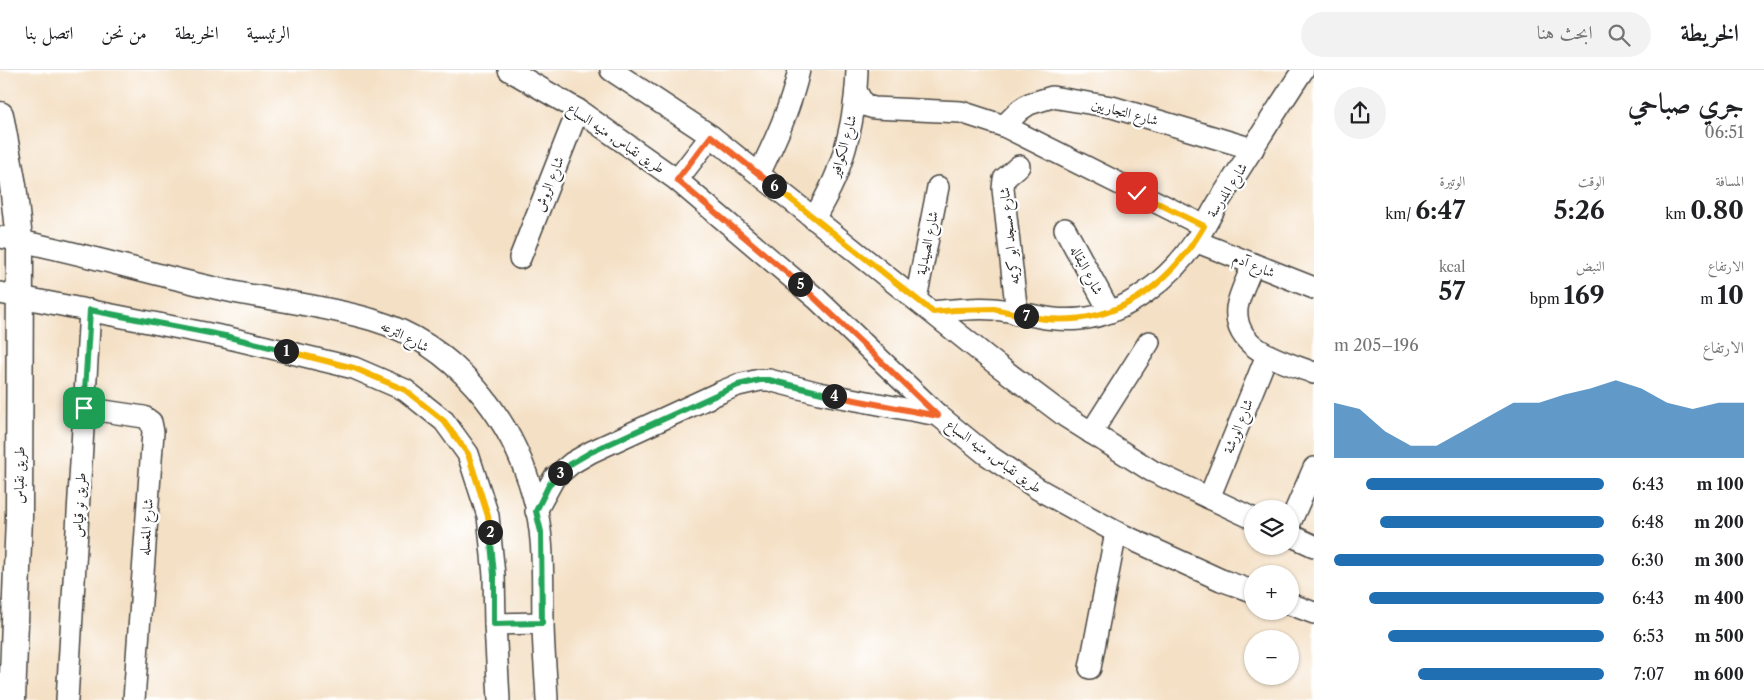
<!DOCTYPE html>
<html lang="ar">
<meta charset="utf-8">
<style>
:root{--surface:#fff;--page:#f2f2f2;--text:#202124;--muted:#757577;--line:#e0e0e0;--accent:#1f6fb2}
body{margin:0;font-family:"Libre Caslon Text",Amiri,serif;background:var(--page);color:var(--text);direction:rtl;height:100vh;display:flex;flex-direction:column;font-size:19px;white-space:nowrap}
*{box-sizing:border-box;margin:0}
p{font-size:16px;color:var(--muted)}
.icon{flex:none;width:28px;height:28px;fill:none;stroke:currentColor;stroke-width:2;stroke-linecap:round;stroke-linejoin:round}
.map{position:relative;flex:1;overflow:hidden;direction:ltr}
.details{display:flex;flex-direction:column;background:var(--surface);width:450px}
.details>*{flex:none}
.tools{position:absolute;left:1244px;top:430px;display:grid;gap:10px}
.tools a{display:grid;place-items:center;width:55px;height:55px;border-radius:50%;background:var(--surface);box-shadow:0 1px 4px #0004;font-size:25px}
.pin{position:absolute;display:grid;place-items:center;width:42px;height:42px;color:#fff;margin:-21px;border-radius:10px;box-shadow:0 2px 8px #0006}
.km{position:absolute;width:25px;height:25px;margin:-12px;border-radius:50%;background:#222;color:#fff;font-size:14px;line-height:25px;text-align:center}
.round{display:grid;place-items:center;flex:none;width:52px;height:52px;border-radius:26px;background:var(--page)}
.head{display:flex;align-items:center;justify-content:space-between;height:85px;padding:0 20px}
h1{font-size:28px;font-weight:700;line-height:38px}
.metrics{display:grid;grid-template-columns:repeat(3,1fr);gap:8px;height:85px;padding:5px 20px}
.metrics div{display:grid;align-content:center}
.metrics b{font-size:25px;font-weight:700}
.metrics small{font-size:14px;font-weight:400}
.metrics p{font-size:14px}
.chart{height:140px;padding:10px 20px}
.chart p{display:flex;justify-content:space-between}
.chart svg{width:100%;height:90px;margin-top:5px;fill:var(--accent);opacity:.7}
ul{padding:0 20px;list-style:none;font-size:16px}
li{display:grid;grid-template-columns:80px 60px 1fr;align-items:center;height:38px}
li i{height:12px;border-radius:6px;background:var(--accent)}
header{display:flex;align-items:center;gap:30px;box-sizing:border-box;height:70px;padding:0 25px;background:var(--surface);border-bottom:1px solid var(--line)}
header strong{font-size:24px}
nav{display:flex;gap:28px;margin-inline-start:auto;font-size:18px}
.search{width:350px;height:45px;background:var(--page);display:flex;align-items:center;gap:12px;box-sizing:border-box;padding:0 18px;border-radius:28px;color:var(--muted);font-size:19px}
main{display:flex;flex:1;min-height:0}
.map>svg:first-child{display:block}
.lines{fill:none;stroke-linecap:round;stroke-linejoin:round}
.minor-casing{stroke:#494642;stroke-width:24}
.tertiary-casing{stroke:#494642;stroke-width:29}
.minor{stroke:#fff;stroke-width:21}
.tertiary{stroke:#fff;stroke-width:26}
.split-1-casing{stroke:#fff;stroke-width:10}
.split-2-casing{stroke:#fff;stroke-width:10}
.split-3-casing{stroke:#fff;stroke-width:10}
.split-4-casing{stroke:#fff;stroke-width:10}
.split-5-casing{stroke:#fff;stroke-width:10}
.split-6-casing{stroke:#fff;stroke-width:10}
.split-7-casing{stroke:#fff;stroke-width:10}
.split-8-casing{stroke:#fff;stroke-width:10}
.split-1{stroke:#22a559;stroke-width:6}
.split-2{stroke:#f5b400;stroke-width:6}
.split-3{stroke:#22a559;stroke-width:6}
.split-4{stroke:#22a559;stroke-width:6}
.split-5{stroke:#f0652b;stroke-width:6}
.split-6{stroke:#f0652b;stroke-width:6}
.split-7{stroke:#f5b400;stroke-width:6}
.split-8{stroke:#f5b400;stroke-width:6}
.labels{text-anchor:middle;stroke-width:4.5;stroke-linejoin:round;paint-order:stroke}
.street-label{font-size:14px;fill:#2b2b2b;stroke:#fff}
</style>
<header>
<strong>الخريطة</strong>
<div class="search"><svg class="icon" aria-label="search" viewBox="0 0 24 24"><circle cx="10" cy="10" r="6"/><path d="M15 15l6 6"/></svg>ابحث هنا</div>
<nav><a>الرئيسية</a><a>الخريطة</a><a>من نحن</a><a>اتصل بنا</a></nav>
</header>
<main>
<section class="details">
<div class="head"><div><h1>جري صباحي</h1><p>06:51</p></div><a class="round"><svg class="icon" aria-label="share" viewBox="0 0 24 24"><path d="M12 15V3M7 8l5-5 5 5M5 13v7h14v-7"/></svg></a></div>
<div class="metrics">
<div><p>المسافة</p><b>0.80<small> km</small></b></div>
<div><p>الوقت</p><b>5:26</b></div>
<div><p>الوتيرة</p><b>6:47<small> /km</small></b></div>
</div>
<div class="metrics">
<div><p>الارتفاع</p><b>10<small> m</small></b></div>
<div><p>النبض</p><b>169<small> bpm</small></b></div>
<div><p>kcal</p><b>57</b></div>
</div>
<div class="chart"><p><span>الارتفاع</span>196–205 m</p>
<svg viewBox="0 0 160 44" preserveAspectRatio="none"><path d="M0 44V17L10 20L20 31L30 38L40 38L50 31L60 24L70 17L80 17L90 13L100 10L110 6L120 10L130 17L140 20L150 17L160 17V44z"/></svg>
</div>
<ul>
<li><b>100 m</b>6:43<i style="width:88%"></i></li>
<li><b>200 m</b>6:48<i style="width:83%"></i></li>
<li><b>300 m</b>6:30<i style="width:100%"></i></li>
<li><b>400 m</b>6:43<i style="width:87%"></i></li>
<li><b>500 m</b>6:53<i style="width:80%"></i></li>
<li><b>600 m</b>7:07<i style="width:69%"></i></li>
</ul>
</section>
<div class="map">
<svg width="1314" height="630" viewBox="0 0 1314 630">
<rect width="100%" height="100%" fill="#fff"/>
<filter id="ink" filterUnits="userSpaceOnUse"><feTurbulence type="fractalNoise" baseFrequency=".02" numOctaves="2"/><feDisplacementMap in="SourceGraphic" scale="10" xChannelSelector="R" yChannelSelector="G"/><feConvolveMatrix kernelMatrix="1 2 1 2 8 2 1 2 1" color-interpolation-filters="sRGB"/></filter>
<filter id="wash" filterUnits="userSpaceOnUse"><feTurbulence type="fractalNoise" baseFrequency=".0096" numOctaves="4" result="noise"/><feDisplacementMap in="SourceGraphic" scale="20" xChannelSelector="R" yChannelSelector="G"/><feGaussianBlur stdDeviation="1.12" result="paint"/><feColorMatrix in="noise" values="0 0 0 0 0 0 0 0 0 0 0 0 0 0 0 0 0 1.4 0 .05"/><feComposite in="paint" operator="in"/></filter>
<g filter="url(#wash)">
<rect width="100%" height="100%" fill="#f4e0c5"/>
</g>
<g filter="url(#ink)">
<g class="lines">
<defs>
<g id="minor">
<polyline points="509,0 578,40 677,110 817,229 938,345 986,384 1038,419 1116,462 1221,510 1252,521"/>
<polyline points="611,0 711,66 996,294 1065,346 1152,401 1252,448"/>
<polyline points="856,21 864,35 874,38 961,42 1004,56 1204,156"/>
<polyline points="1004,56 1020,40 1029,34 1052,27 1112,37 1253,79"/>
<path d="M759 104C775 71 791 37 799 0"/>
<polyline points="677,110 711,66"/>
<path d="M814 149C822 134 831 119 837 103 849 71 856 35 857 0"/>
<polyline points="1065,159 1110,242"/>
<path d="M0 167C77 181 152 205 229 221 277 231 326 236 373 250 454 274 511 346 533 425 545 466 542 508 543 550 543 577 546 604 547 630"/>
<polyline points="1195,171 1314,218"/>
<polyline points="520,188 578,40"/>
<path d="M1253 194C1248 208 1239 224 1237 238 1233 281 1284 291 1314 303"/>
<polyline points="0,223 225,267 354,298 405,320 444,351 468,384 488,446 494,505 495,554 499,630"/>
<polyline points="916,229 938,117"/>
<path d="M933 242C953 240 974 237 994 239 1025 242 1047 252 1080 249 1126 245 1171 208 1196 170 1205 157 1212 142 1221 128 1249 85 1275 42 1303 0"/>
<polyline points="1017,244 1003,119 1004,109 1019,96"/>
<polyline points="84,338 144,347 151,352 153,362 134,630"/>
<polyline points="1091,363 1149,272"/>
<polyline points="1209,428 1267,285"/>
<polyline points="536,441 554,408 572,393 591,382 721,322 738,315 760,310 769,310 819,323 938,345"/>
<polyline points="1290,453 1314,398"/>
<polyline points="1290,465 1314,476"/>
<polyline points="1290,534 1314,543"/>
<polyline points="495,554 543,553"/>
<polyline points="1090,598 1116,462"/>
<polyline points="67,630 90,240"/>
</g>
<polyline id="tertiary" points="0,45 13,115 20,178 19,447 12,630"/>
</defs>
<use href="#minor" class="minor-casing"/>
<use href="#tertiary" class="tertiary-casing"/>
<use href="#minor" class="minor"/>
<use href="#tertiary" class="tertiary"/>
</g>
</g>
<g class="lines" filter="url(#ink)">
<defs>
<polyline id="split-1" points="84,338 90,240 225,266 286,281"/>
<polyline id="split-2" points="286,281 354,298 405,320 444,351 468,384 488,446 490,462"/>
<polyline id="split-3" points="490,462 494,505 494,554 542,553 541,462 536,441 548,417 554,408 560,403"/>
<polyline id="split-4" points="560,403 572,393 591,382 738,315 760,310 769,310 834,326"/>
<polyline id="split-5" points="800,214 938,346 834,326"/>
<polyline id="split-6" points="774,116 711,66 677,110 800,214"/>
<polyline id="split-7" points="774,116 933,242 955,240 994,239 1026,246"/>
<path id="split-8" d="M1026 246C1105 262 1165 223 1204 156L1137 123"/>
</defs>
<use href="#split-1" class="split-1-casing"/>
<use href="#split-2" class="split-2-casing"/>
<use href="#split-3" class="split-3-casing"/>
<use href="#split-4" class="split-4-casing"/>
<use href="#split-5" class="split-5-casing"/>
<use href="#split-6" class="split-6-casing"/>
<use href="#split-7" class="split-7-casing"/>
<use href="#split-8" class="split-8-casing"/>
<use href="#split-1" class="split-1"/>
<use href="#split-2" class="split-2"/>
<use href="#split-3" class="split-3"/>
<use href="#split-4" class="split-4"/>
<use href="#split-5" class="split-5"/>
<use href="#split-6" class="split-6"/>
<use href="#split-7" class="split-7"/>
<use href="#split-8" class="split-8"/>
</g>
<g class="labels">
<g class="street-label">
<text transform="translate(1125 42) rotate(15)" y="5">شارع التجاريين</text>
<text transform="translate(616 68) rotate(34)" y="5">طريق نقباس, منيه السباع</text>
<text transform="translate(843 76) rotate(-74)" y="5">شارع الكوافير</text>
<text transform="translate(549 114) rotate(-69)" y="5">شارع الروش</text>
<text transform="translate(1227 120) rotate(-57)" y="5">شارع المدرسة</text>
<text transform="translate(1009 166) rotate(-96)" y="5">شارع مسجد ابو كريمه</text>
<text transform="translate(927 173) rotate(-79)" y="5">شارع الصيدلية</text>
<text transform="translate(1254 195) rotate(22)" y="5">شارع آدم</text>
<text transform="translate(1087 200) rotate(62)" y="5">شارع البقاله</text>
<text transform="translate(405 266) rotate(27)" y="5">شارع الترعه</text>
<text transform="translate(1238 356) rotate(-68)" y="5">شارع الورشة</text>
<text transform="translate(994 386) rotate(36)" y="5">طريق نقباس, منيه السباع</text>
<text transform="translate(19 405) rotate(-89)" y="5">طريق نقباس</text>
<text transform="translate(79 435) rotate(-87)" y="5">طريق نو قياس</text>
<text transform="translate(146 457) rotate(-86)" y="5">شارع المغسله</text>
</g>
</g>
</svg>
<div class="tools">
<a><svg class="icon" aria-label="layers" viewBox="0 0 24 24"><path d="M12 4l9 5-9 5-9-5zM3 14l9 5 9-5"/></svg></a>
<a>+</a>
<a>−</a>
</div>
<div class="pin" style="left:84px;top:338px;background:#1e9e55"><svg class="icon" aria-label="arrive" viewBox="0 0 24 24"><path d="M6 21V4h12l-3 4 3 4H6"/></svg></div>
<div class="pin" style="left:1137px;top:123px;background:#d93025"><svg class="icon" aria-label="check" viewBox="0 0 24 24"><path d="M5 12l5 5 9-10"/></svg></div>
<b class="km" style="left:286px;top:281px">1</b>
<b class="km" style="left:490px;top:462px">2</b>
<b class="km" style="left:560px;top:403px">3</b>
<b class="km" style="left:834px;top:326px">4</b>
<b class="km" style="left:800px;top:214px">5</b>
<b class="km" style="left:774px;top:116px">6</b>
<b class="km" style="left:1026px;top:246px">7</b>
</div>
</main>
